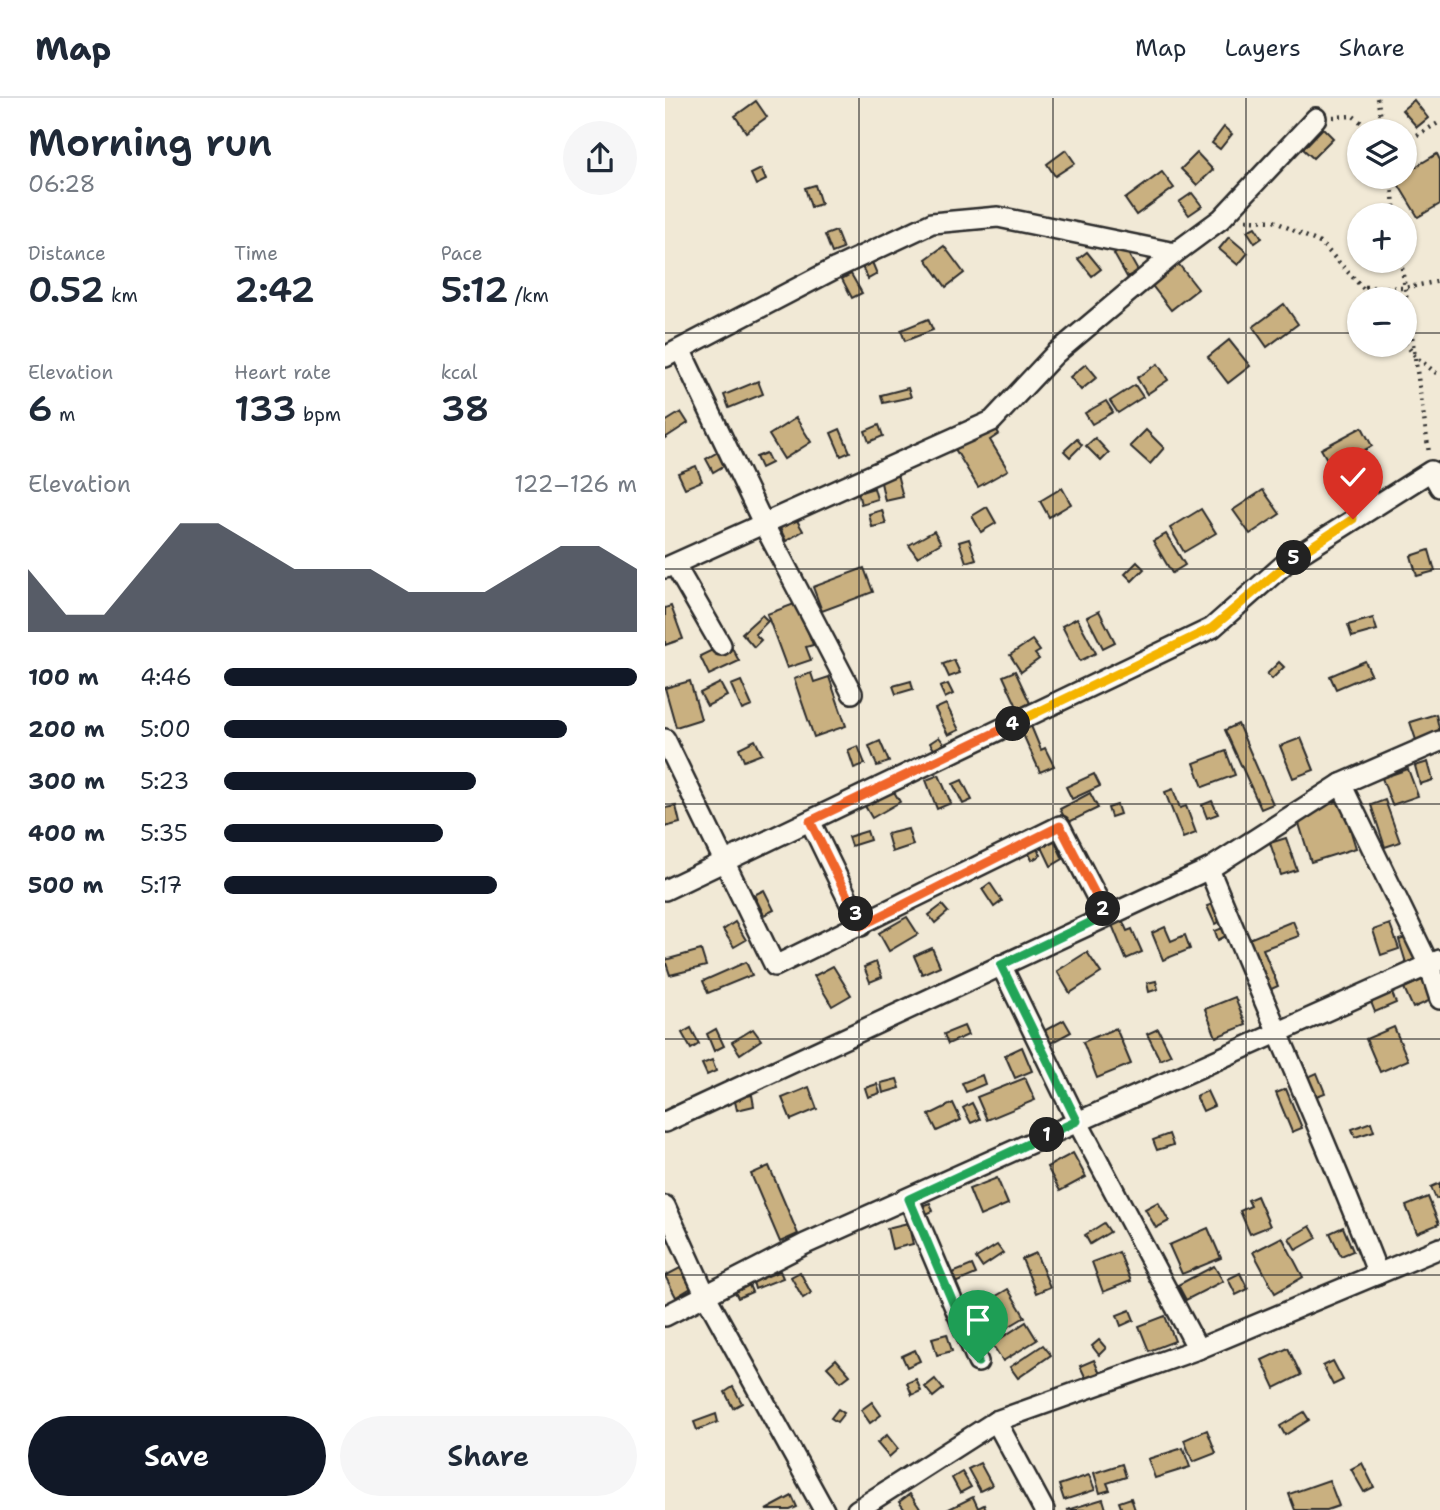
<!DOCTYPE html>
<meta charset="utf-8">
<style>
:root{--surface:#fff;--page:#f6f6f7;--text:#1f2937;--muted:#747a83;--line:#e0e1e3;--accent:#111827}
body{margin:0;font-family:"Shantell Sans",sans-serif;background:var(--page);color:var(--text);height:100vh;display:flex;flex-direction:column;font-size:26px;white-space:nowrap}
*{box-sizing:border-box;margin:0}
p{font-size:23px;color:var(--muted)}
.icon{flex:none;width:38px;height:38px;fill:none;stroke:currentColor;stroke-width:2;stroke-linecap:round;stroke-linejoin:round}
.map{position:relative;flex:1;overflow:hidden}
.details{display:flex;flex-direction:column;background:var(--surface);width:665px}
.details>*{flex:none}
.tools{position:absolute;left:682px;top:21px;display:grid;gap:14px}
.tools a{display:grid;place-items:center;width:70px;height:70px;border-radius:50%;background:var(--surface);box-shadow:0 2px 5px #0004;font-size:35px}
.pin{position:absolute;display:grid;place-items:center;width:60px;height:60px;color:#fff;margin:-72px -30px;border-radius:50% 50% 50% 0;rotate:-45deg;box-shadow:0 0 7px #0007}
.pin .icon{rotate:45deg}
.km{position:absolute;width:35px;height:35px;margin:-18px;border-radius:50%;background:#222;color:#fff;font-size:19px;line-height:35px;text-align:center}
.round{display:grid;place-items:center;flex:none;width:74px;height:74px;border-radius:37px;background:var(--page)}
.headline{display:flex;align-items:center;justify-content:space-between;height:119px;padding:0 28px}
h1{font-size:38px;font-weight:600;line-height:52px}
.metrics{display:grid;grid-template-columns:repeat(3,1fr);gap:10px;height:119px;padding:7px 28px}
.metrics div{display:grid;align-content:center}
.metrics b{font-size:35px;font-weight:600}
.metrics small{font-size:19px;font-weight:400}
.metrics p{font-size:19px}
.chart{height:196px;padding:14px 28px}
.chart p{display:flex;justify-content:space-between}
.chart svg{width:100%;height:126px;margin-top:7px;fill:var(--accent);opacity:.7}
.button{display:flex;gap:14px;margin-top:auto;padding:14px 28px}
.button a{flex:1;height:80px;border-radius:42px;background:var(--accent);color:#fff;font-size:28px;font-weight:600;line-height:80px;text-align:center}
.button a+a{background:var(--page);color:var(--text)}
ul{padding:0 28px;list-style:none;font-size:23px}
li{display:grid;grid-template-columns:112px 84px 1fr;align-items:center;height:52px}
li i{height:18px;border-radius:9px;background:var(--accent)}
header{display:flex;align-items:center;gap:42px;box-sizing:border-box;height:98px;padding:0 35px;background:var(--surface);border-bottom:2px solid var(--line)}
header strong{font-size:33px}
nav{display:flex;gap:38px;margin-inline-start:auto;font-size:24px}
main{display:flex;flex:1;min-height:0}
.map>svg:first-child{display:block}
.building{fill:#c9b080;stroke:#2b2b2b;stroke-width:2}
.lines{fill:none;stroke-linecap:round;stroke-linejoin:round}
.street-casing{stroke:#2b2b2b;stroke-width:24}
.path{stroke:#2b2b2b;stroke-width:4.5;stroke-dasharray:2 5;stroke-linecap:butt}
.street{stroke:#fbf7ec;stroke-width:19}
.split-1-casing{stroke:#fff;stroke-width:14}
.split-2-casing{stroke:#fff;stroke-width:14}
.split-3-casing{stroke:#fff;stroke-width:14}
.split-4-casing{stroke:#fff;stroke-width:14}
.split-5-casing{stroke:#fff;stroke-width:14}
.split-6-casing{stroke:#fff;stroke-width:14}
.split-1{stroke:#22a559;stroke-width:9}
.split-2{stroke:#22a559;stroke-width:9}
.split-3{stroke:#f0652b;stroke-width:9}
.split-4{stroke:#f0652b;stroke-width:9}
.split-5{stroke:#f5b400;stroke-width:9}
.split-6{stroke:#f5b400;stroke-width:9}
.grid{fill:none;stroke:#2b2b2b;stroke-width:2;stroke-opacity:0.55}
</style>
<header>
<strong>Map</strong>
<nav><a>Map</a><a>Layers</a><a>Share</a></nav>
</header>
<main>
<section class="details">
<div class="headline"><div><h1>Morning run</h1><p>06:28</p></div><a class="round"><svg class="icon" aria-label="share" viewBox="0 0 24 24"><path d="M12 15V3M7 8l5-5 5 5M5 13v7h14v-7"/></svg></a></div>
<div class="metrics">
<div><p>Distance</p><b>0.52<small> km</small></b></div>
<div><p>Time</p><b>2:42</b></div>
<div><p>Pace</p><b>5:12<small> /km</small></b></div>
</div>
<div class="metrics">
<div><p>Elevation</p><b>6<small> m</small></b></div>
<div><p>Heart rate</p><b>133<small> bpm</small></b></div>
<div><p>kcal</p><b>38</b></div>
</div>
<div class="chart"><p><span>Elevation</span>122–126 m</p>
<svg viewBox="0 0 160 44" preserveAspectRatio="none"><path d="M0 44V22L10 38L20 38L30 22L40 6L50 6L60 14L70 22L80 22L90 22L100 30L110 30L120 30L130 22L140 14L150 14L160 22V44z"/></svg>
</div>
<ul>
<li><b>100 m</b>4:46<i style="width:100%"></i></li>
<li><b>200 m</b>5:00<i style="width:83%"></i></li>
<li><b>300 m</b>5:23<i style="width:61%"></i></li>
<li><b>400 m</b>5:35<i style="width:53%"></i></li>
<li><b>500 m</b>5:17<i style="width:66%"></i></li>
</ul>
<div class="button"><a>Save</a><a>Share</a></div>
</section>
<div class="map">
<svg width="775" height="1412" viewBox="0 0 775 1412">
<rect width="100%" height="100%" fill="#f1e9d6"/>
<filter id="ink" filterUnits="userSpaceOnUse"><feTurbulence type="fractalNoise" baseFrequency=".0143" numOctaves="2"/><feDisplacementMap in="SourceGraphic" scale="14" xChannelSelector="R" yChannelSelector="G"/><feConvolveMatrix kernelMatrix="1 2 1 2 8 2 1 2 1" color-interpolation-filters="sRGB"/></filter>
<g filter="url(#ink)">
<g class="building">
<polygon points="749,2 763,20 752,29 737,12"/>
<polygon points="91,3 102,19 81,34 70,18"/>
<polygon points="559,29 567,36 555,51 547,45"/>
<polygon points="658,30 668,40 648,60 638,51"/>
<polygon points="401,52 410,65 390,78 382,66"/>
<polygon points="532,55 548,72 532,87 516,71"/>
<polygon points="772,56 775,62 775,106 753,119 730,81 740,79 740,75"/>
<polygon points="96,71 101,82 91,87 86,76"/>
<polygon points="497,74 509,90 471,117 460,101"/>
<polygon points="150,87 156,106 146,109 140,90"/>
<polygon points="527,95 537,108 524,117 514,104"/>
<polygon points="590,129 597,140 590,145 582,133"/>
<polygon points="171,133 178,151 167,155 160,137"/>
<polygon points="564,139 583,155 573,167 554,151"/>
<polygon points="279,148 299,175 281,189 261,161"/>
<polygon points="460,150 473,173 462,179 449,156"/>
<polygon points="422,154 436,171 427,178 413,161"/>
<polygon points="207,164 212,176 203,181 197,169"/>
<polygon points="512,164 533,191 506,212 485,185"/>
<polygon points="186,176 197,195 187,200 177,181"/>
<polygon points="619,206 633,226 602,249 588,229"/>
<polygon points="263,221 268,232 240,243 236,232"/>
<polygon points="564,242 585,268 563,285 543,259"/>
<polygon points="421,266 432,279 416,292 405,279"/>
<polygon points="493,266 503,282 482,296 472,280"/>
<polygon points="93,283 98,296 64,310 59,297"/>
<polygon points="470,287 478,299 453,315 445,303"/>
<polygon points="243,290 246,299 218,305 216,297"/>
<polygon points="441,303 448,314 427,326 420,315"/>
<polygon points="16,314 23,325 0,340 0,324"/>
<polygon points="131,320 146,344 119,361 104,337"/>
<polygon points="214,327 218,338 204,344 200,333"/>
<polygon points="329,327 334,336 325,342 343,372 313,389 290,351"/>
<polygon points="697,329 707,348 667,370 656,351"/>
<polygon points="175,331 185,354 176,358 166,335"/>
<polygon points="481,332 499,350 485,366 465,348"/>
<polygon points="430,340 444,355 436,363 421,348"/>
<polygon points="412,341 417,347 405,359 399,353"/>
<polygon points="53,354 60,367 48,374 41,361"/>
<polygon points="101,355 106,365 96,370 91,359"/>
<polygon points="31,368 37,383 20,390 13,375"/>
<polygon points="232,376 238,399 220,403 215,380"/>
<polygon points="209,390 212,401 196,406 193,395"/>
<polygon points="397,390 406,406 384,419 375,403"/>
<polygon points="598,392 615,416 585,436 568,412"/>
<polygon points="322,409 331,425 316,434 307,418"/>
<polygon points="536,411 551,435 519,454 505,430"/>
<polygon points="217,412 221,426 207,429 204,416"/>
<polygon points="129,417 138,433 121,443 113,426"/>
<polygon points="269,433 276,445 252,459 244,447"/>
<polygon points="501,436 520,467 507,475 488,443"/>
<polygon points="304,441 311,461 301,464 294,444"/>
<polygon points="764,452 770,473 752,478 746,458"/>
<polygon points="472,464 479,471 467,483 460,476"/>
<polygon points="199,470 208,494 157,513 148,489"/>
<polygon points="132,505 148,547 141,549 146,562 122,570 102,516"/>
<polygon points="6,508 18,541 0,547 0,510"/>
<polygon points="434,513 450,544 438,550 422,519"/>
<polygon points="97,517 103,523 90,536 96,542 89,549 77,535"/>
<polygon points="412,520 431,555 415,563 397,528"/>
<polygon points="708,520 712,532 687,539 683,527"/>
<polygon points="367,542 375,553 370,556 374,561 356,574 345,557"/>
<polygon points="64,544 74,563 44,577 35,558"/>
<polygon points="289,562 295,575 284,579 278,566"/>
<polygon points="700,563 706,576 671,591 665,578"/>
<polygon points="614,564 619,569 607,581 602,576"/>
<polygon points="350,573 365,605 353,611 338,578"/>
<polygon points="146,575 149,584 164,579 181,628 149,639 129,581"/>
<polygon points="25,583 36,621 11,629 0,590"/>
<polygon points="76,583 87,608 77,612 66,587"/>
<polygon points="246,583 248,591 231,596 228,588"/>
<polygon points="55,585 62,598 42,608 35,595"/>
<polygon points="283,586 288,596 280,600 275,589"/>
<polygon points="281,606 294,632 283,637 270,611"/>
<polygon points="771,616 775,635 751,642 745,624"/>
<polygon points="573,626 608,706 596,711 560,632"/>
<polygon points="366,628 376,652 380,650 389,668 375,674 356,632"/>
<polygon points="274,639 280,647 270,653 265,645"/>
<polygon points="636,640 649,672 628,680 615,648"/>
<polygon points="90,642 97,656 79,663 74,650"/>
<polygon points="215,643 224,664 212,668 204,648"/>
<polygon points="193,648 200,666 189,670 183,652"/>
<polygon points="561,653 570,677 538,689 529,665"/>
<polygon points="763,664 768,682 755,686 750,668"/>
<polygon points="743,671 753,698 727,707 717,680"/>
<polygon points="429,676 435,688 407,701 401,689"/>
<polygon points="274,677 286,705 272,711 261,682"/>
<polygon points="297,682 307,702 298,706 288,686"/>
<polygon points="508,691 515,710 521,708 531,735 518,740 500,694"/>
<polygon points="228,692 235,704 207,720 200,708"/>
<polygon points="425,695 433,710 402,725 395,711"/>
<polygon points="676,702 691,750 646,764 631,716"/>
<polygon points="720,702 735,744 720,749 706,707"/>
<polygon points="547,703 553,716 542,720 537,707"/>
<polygon points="452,707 455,716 446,719 443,710"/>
<polygon points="11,708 15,725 0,729 0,710"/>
<polygon points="243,731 248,747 227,754 222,736"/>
<polygon points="202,733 205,742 186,748 183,739"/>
<polygon points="387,737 398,761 386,768 374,743"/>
<polygon points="621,740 632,772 616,777 605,745"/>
<polygon points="370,745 376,757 367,762 361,750"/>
<polygon points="325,785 337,803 329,809 317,791"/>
<polygon points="99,792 109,812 99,817 89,797"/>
<polygon points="550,805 558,822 550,826 542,808"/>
<polygon points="277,807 283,814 270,825 264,817"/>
<polygon points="455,817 462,833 467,831 477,854 461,861 445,822"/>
<polygon points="242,819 253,836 224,853 214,835"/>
<polygon points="628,823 634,838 598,851 613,888 600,894 579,843"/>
<polygon points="70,824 81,842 69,849 58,832"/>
<polygon points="725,826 734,851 716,857 708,832"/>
<polygon points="500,829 506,843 520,837 525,851 498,862 487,835"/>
<polygon points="560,829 563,837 553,842 550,833"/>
<polygon points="744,839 750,862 741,865 734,842"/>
<polygon points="267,850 275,868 257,876 249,858"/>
<polygon points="36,852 41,868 5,877 0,862"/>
<polygon points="422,854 436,875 405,895 392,873"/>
<polygon points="81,864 87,877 43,895 38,883"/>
<polygon points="211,864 217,879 205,884 199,869"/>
<polygon points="168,868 186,897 167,908 149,878"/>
<polygon points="757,882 766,902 748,910 739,890"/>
<polygon points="491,883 493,891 484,894 482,885"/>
<polygon points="727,895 731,905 710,914 706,904"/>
<polygon points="570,899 581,927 551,939 540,911"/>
<polygon points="399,922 406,934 384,946 377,934"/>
<polygon points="299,928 303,937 283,946 279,936"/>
<polygon points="729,929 743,962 715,974 701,941"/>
<polygon points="26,930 34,946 26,951 17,935"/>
<polygon points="451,930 466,966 432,980 418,944"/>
<polygon points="51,931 59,948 49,953 42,936"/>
<polygon points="88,931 96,942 75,956 67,944"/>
<polygon points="493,931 506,957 495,962 482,936"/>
<polygon points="357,949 367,973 350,980 340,957"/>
<polygon points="47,962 51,973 42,977 37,966"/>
<polygon points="652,975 660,995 649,999 641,980"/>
<polygon points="317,977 320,986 301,994 297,985"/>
<polygon points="360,980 370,1002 322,1022 312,999"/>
<polygon points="232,981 235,990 218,995 216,985"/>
<polygon points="212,986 215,995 203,999 200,990"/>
<polygon points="144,989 152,1011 126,1022 117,1000"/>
<polygon points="621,991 637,1030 627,1034 611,995"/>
<polygon points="80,992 82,998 87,997 89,1008 72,1012 68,995"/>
<polygon points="542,993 549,1008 538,1013 531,998"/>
<polygon points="288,1005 296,1022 272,1033 264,1017"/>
<polygon points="307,1005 315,1021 306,1025 298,1010"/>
<polygon points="706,1024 709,1033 690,1039 687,1031"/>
<polygon points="504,1036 508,1047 492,1052 488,1042"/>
<polygon points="408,1055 421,1079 395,1093 382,1069"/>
<polygon points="104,1068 133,1136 115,1144 86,1076"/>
<polygon points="332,1080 343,1106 315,1118 304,1091"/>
<polygon points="775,1085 775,1099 771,1101 766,1089"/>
<polygon points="592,1098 605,1128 585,1136 575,1113 586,1108 583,1102"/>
<polygon points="763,1099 774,1126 752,1135 741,1108"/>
<polygon points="493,1104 504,1123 491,1130 480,1111"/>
<polygon points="265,1105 268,1113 257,1118 253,1109"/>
<polygon points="243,1125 248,1146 227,1151 222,1130"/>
<polygon points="439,1125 445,1134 425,1146 420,1137"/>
<polygon points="645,1128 652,1140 631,1152 624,1140"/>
<polygon points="678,1129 688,1153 676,1158 665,1135"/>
<polygon points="543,1130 556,1160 517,1176 504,1147"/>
<polygon points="617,1139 638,1179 610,1195 588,1154"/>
<polygon points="332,1147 338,1155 317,1169 311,1160"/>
<polygon points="454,1154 466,1183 438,1194 427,1164"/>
<polygon points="371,1155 385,1189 371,1195 357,1161"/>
<polygon points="307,1167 311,1176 290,1185 285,1176"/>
<polygon points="549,1168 558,1183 521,1202 513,1187"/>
<polygon points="15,1170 26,1190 11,1199 0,1178"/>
<polygon points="115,1173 118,1180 90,1191 88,1184"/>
<polygon points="135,1174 146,1195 138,1200 126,1179"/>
<polygon points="575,1175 583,1191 571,1197 563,1181"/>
<polygon points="84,1187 87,1194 73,1200 70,1194"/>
<polygon points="343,1191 360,1219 333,1235 316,1207"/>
<polygon points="465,1212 469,1222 456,1228 452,1217"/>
<polygon points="500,1218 510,1243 484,1253 474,1228"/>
<polygon points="361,1224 372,1242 338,1263 327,1246"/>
<polygon points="282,1236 287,1253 272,1257 267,1240"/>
<polygon points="434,1242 441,1250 434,1257 427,1248"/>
<polygon points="378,1247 386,1257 353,1280 345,1269"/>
<polygon points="623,1250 636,1277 610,1290 597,1262"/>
<polygon points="250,1252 255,1263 242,1269 237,1258"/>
<polygon points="171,1261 185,1277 176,1284 162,1269"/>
<polygon points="429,1262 438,1283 425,1289 415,1268"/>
<polygon points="668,1263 678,1282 668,1287 658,1268"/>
<polygon points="251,1281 256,1293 247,1297 242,1285"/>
<polygon points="270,1281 278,1291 268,1299 260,1289"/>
<polygon points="68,1289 77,1305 68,1310 60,1294"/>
<polygon points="207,1304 216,1317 205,1325 196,1312"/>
<polygon points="173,1311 179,1315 172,1324 166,1320"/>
<polygon points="639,1314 644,1322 620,1337 615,1328"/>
<polygon points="51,1316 53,1324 32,1332 29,1324"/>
<polygon points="542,1332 551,1355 528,1364 519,1342"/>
<polygon points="222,1337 233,1351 224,1359 212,1345"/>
<polygon points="518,1350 525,1369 490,1380 483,1361"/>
<polygon points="315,1365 327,1387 315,1393 303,1371"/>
<polygon points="697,1365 709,1389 699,1394 686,1371"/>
<polygon points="457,1366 461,1379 442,1385 445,1392 435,1395 429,1375"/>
<polygon points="297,1374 306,1389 295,1395 287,1380"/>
<polygon points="424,1377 430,1392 399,1402 394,1387"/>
<polygon points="664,1382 674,1408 662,1412 630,1412 624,1396"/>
<polygon points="245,1396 256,1412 240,1412 234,1404"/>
<polygon points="127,1398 132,1409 125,1412 101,1412"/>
<polygon points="308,1399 313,1410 319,1407 321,1412 282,1412"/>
<polygon points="466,1400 470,1412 457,1412 454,1404"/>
<polygon points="438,1401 441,1411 438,1412 402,1412"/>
</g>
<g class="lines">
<defs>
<g id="street">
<polyline points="16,253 99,427 187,595"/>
<polyline points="0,259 171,170 267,125 333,119 510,155"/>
<polyline points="10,467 56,547"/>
<polyline points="0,470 327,323 390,256 510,155 556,121 651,20"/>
<polyline points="0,641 110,868 395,728 441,817"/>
<polyline points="676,686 764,867 775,901"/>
<polyline points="145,723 196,828"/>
<path d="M544 771C599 906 660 1039 713 1176"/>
<polyline points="0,792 547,530 622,464 766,373 775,389"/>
<polyline points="336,867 412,1023 533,1251"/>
<polyline points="0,1024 544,771 676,686 775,643"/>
<polyline points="244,1101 313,1264"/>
<polyline points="0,1108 41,1198 159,1412"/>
<polyline points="0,1218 140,1146 775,862"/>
<polyline points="331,1323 379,1412"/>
<polyline points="192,1412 331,1323 533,1251 775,1150"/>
</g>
</defs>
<use href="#street" class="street-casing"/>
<g class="path">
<polyline points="712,0 719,33"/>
<polyline points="668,19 688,18 707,33"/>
<polyline points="740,44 775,24"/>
<polyline points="726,79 730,117"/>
<polyline points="581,122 609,123 657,146 708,201"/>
<polyline points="736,163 764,355"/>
<polyline points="700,189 739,190 775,183"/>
<polyline points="740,245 751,259 775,278"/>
</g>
<use href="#street" class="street"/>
</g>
</g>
<g class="lines" filter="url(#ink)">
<defs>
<polyline id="split-1" points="313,1264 244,1101 382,1037"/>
<polyline id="split-2" points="382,1037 412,1023 336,867 441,817 438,811"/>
<polyline id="split-3" points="191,816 196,828 395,728 438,811"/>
<polyline id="split-4" points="191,816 145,723 348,626"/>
<polyline id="split-5" points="348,626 547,530 629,460"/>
<polyline id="split-6" points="629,460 688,421"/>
</defs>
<use href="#split-1" class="split-1-casing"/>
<use href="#split-2" class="split-2-casing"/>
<use href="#split-3" class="split-3-casing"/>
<use href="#split-4" class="split-4-casing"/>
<use href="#split-5" class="split-5-casing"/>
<use href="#split-6" class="split-6-casing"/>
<use href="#split-1" class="split-1"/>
<use href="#split-2" class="split-2"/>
<use href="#split-3" class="split-3"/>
<use href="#split-4" class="split-4"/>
<use href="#split-5" class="split-5"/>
<use href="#split-6" class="split-6"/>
</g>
<path class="grid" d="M194 0V1412M388 0V1412M581 0V1412M0 235H695M740 235H775M0 471H775M0 706H775M0 941H775M0 1177H775"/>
</svg>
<div class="tools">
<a><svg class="icon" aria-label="layers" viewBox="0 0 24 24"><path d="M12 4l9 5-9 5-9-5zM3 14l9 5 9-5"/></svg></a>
<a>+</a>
<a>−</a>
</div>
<div class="pin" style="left:313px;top:1264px;background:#1e9e55"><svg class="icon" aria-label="arrive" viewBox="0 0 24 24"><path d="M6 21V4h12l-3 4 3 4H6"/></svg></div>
<div class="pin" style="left:688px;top:421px;background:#d93025"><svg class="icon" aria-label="check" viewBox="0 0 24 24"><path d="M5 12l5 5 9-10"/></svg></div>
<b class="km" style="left:382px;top:1037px">1</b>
<b class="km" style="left:438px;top:811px">2</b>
<b class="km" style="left:191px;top:816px">3</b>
<b class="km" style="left:348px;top:626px">4</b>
<b class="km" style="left:629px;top:460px">5</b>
</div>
</main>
